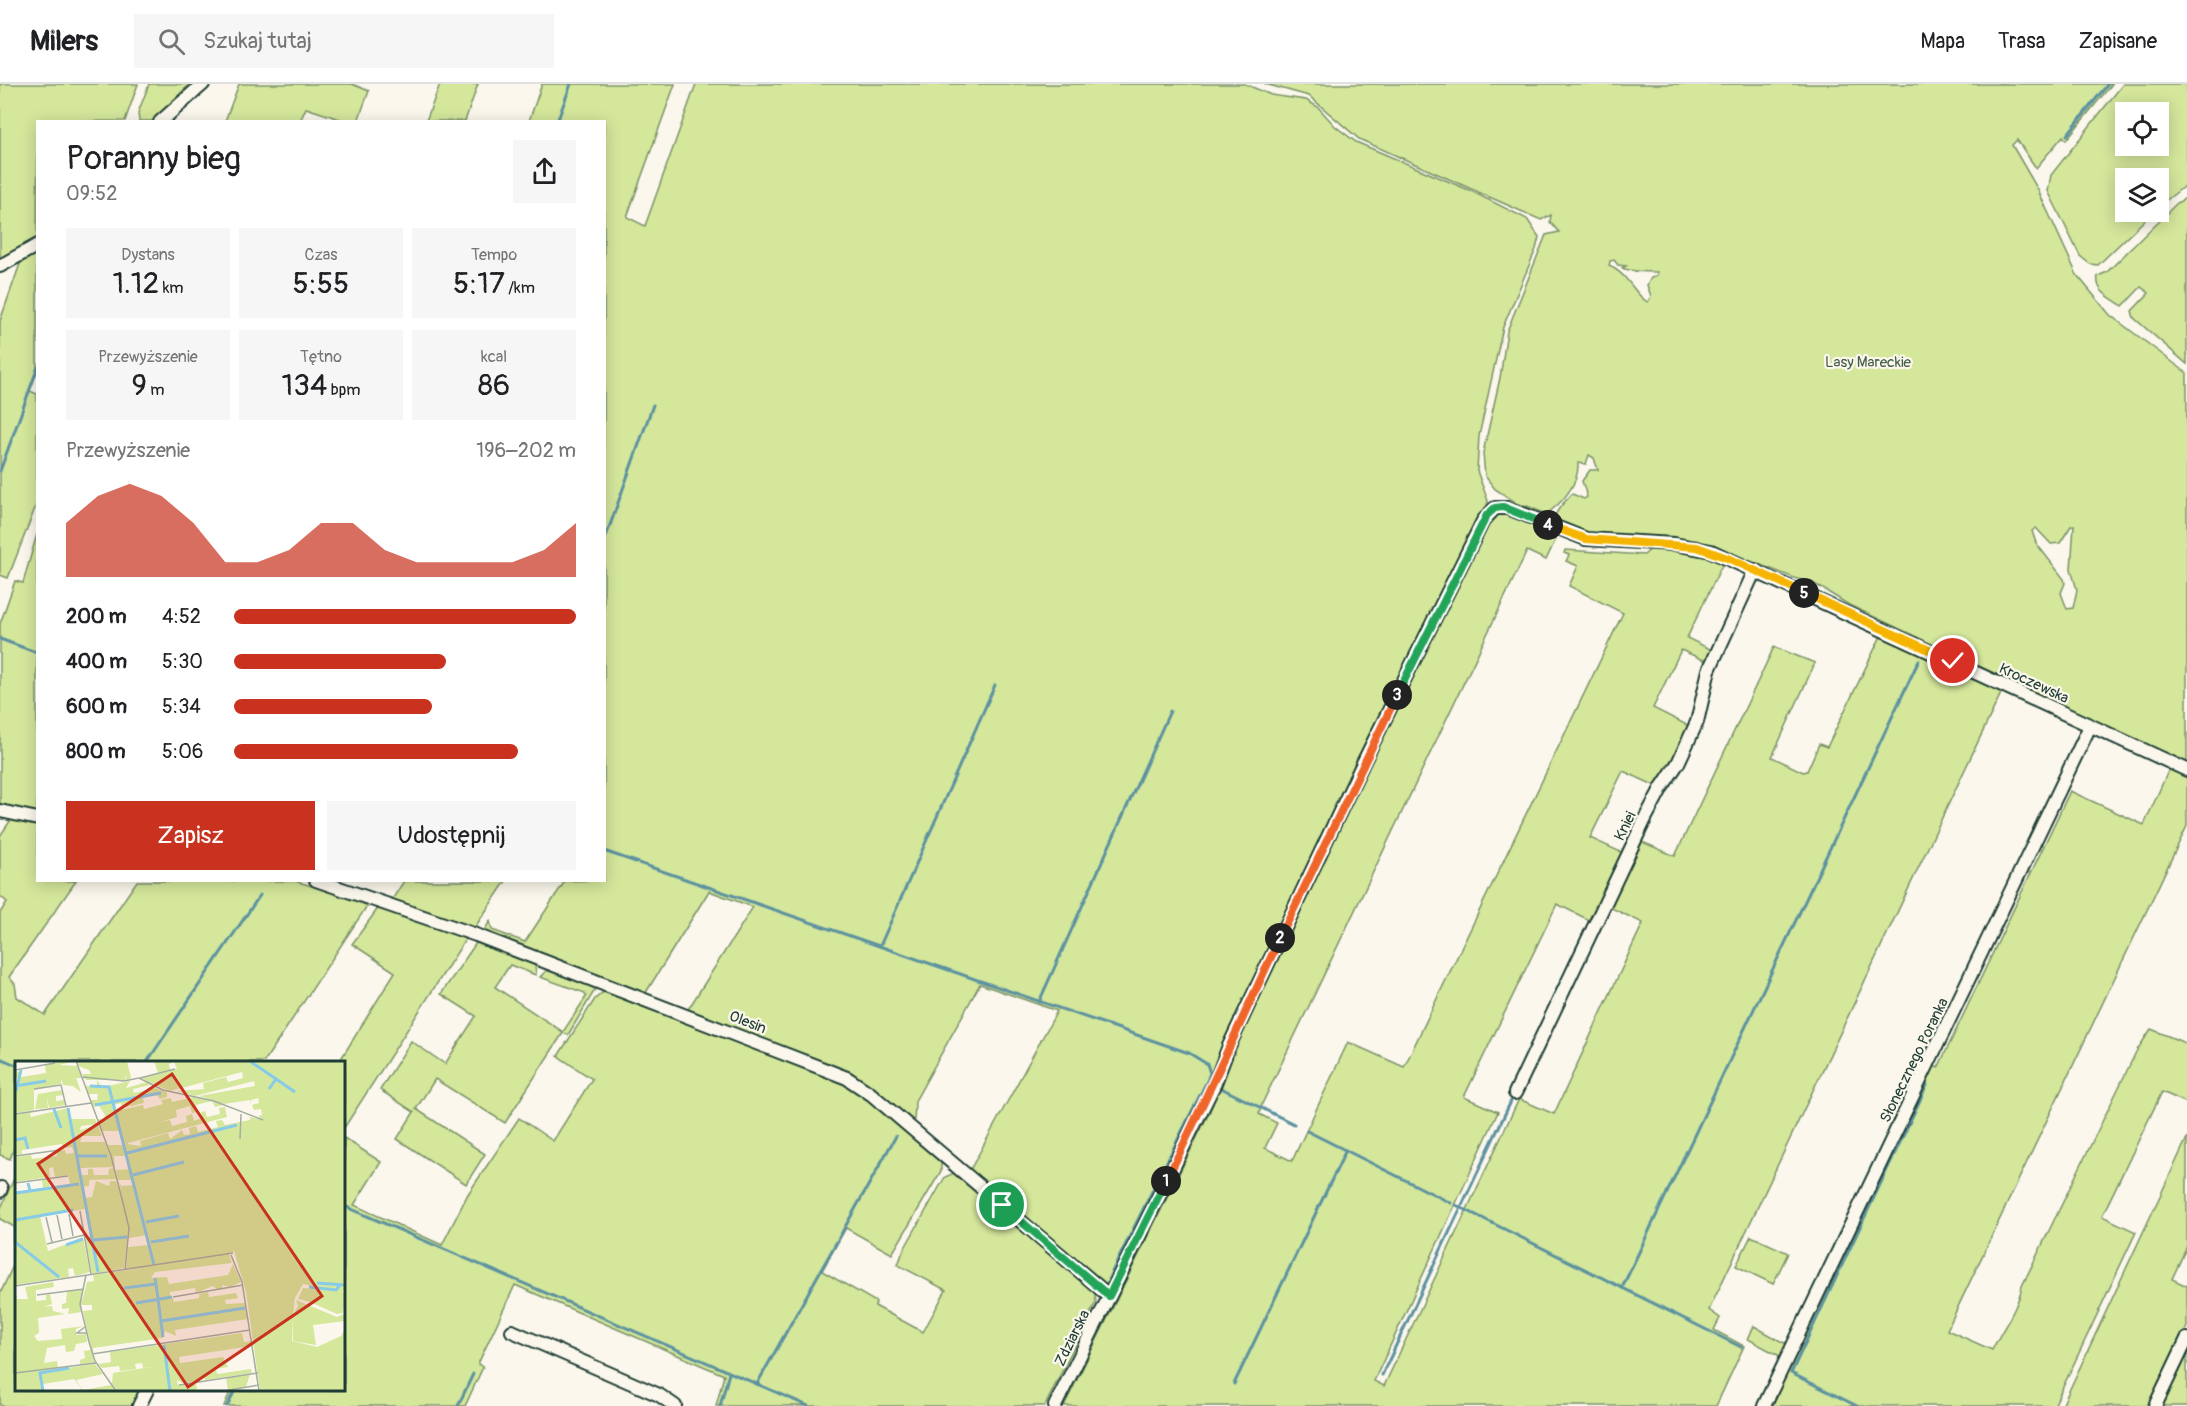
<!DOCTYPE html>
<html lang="pl">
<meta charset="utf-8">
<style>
:root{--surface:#fff;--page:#f6f6f6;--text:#202124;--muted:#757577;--line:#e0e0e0;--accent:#c8321e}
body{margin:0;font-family:Pangolin,sans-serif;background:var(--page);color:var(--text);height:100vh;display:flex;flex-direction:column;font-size:22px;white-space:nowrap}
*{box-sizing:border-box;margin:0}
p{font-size:20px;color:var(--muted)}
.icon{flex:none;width:33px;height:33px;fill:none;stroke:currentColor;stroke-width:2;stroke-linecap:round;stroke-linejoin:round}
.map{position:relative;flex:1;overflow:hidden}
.side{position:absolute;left:36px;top:36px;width:570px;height:762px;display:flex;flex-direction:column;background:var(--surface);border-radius:0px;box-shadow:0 3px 15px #0003}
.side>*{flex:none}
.controls{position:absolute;left:2115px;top:18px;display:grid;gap:12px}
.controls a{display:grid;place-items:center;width:54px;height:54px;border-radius:0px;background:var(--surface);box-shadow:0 3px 15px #0003;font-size:30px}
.pin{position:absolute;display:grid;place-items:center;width:51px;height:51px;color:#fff;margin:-26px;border:3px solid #fff;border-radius:50%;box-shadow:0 2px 6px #0007}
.km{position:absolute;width:30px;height:30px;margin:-15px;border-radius:50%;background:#222;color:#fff;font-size:16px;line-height:30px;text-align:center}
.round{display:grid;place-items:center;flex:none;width:63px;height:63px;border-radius:0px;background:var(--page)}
.overview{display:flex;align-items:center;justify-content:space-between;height:102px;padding:0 30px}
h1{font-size:33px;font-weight:600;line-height:45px}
.figures{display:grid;grid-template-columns:repeat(3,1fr);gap:9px;height:102px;padding:6px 30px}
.figures div{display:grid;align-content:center;border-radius:0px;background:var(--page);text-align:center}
.figures b{font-size:30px;font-weight:600}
.figures small{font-size:16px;font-weight:400}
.figures p{font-size:16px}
.chart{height:168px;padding:12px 30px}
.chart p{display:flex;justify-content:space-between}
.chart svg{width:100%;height:108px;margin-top:6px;fill:var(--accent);opacity:.7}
.cta{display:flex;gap:12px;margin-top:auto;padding:12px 30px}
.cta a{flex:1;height:69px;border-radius:0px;background:var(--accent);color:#fff;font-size:24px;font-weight:600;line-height:69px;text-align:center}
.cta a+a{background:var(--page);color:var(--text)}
ul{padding:0 30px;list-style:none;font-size:20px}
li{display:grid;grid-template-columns:96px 72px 1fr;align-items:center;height:45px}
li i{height:15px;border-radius:8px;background:var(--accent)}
header{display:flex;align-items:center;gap:36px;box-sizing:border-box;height:84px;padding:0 30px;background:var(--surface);border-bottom:2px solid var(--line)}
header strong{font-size:28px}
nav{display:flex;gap:33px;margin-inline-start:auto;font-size:21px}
.search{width:420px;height:54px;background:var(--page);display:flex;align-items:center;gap:15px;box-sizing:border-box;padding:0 21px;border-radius:0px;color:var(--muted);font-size:22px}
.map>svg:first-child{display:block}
.green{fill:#d4e79b;stroke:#7a9268;stroke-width:1.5;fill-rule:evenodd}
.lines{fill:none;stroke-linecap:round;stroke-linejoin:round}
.stream{stroke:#5d92a0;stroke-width:3}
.minor-casing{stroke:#1f3d34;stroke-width:16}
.minor{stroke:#fbf7ec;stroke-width:12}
.split-1-casing{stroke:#fff;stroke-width:12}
.split-2-casing{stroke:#fff;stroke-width:12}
.split-3-casing{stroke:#fff;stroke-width:12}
.split-4-casing{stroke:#fff;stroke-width:12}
.split-5-casing{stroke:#fff;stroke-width:12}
.split-6-casing{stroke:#fff;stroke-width:12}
.split-1{stroke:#22a559;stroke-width:8}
.split-2{stroke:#f0652b;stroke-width:8}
.split-3{stroke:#f0652b;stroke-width:8}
.split-4{stroke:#22a559;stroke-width:8}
.split-5{stroke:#f5b400;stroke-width:8}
.split-6{stroke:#f5b400;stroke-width:8}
.labels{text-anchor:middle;stroke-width:4.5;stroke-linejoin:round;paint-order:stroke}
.park-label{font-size:15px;fill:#435f49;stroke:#fbf7ec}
.street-label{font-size:15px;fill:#1f3d34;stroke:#fbf7ec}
.inset-river{fill:none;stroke:#87cbe8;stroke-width:3}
.inset-road{fill:none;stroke:#a3ada2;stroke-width:1.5}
.view{fill:#c8321e;fill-opacity:0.15;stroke:#c8321e;stroke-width:3}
.inset-edge{fill:none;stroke:#1f3d34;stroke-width:3}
</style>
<header>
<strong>Milers</strong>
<div class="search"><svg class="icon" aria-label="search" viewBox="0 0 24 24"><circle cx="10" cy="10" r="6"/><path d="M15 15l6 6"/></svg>Szukaj tutaj</div>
<nav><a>Mapa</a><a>Trasa</a><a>Zapisane</a></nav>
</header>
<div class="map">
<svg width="2187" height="1322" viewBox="0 0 2187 1322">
<rect width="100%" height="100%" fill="#fbf7ec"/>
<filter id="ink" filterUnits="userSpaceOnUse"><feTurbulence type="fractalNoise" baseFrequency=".0167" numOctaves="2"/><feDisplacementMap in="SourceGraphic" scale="12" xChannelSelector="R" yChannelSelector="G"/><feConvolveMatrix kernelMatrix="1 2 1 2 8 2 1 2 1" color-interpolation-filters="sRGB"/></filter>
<g filter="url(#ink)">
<g class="green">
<polygon points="0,0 138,0 125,37 38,38 37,154 0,175"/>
<polygon points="149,0 190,0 152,37 139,37 138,29"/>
<polygon points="239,0 352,0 369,7 358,37 346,37 306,24 300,37 225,37"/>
<polygon points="440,0 478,0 465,37 426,37"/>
<path d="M542 0H675L627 133 645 142 696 0H1245L1271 11 1306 16 1318 23 1335 42 1356 58 1471 107 1527 135 1539 153 1536 165 1503 243 1479 352 1477 387 1488 417 1487 422C1359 679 1238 940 1111 1198L1107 1200 970 1086 1057 927 980 900 915 1017 914 1040 865 1002 687 927 753 823 709 807 645 910 482 850 490 837 492 846 525 858 565 797 604 796V38L529 37Z"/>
<path d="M1265 0H2112L2066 56 2063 52 2036 84 2017 56 2012 61 2037 104 2077 191 2110 231 2187 289V680L1849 521 1810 497 1797 495 1696 456 1584 450 1513 423 1514 417 1495 405 1485 392 1483 369 1500 294 1507 247 1546 151 1559 148 1550 138 1551 131 1541 136 1359 55 1309 12ZM1614 176 1618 181 1626 182 1622 184C1633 189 1646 187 1657 188V191L1651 194 1647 201 1651 212 1648 218C1637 215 1628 189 1609 182L1610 177ZM1589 371 1594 374 1598 386H1590L1582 397 1587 413 1584 415 1572 410 1560 423 1552 436 1527 424V422L1546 430C1563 419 1579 399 1578 379L1586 380ZM2074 441 2071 485 2077 506 2073 524 2067 525 2061 509 2065 499 2064 495 2036 459 2032 447 2036 444 2051 460 2060 459 2071 442Z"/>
<path d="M2123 0H2187V100L2159 122 2158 94H2126V128H2153L2098 181 2090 180 2080 172 2048 107 2051 91ZM2158 28V62H2126V28Z"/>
<path d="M2187 113V280L2134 234 2132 227 2149 209 2141 203 2123 222C2111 214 2095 208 2098 192L2107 188 2177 119Z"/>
<polygon points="37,167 37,287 30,307 37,310 37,419 8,494 0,491 0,237 21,177"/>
<polygon points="1505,430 1553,450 1555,457 1546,476 1527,467 1262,1020 1259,1030 1277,1039 1265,1064 1292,1077 1348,958 1404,983 1623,529 1569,502 1578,482 1566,477 1569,471 1564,469 1565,466 1644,471 1653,463 1678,464 1721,475 1722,481 1687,554 1712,566 1706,577 1681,566 1653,624 1689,642 1674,674 1656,702 1623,687 1590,754 1623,769 1591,837 1557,820 1464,1013 1498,1028 1374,1297 1384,1302 1519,1015 1554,1030 1643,839 1609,823 1640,757 1675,772 1774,563 1815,579 1772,673 1803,688 1807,687 1819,660 1827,663 1881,552 1885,551 2003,605 1709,1226 1720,1234 1714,1246 1744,1262 1716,1322 1064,1322 1209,1029 1231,976 1228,975 1486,441 1488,442 1497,431"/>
<polygon points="37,450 37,731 0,722 0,540 15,497 23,499"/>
<path d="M2169 685 2187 693V742L1947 1246 1992 1266C2002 1245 2018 1225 2022 1202L2137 966 2151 945 2185 959 2187 955V1019L2162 1008 2102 1132 2136 1148 2054 1322H1770L1932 981 1938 984 2070 707 2144 741Z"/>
<polygon points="12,734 37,739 38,796 76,797 9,893 15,900 17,913 45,931 137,797 295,797 369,819 264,978 16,978 16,1060 10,1075 0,1071 0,829 7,818 0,812 0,752"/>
<polygon points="404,797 506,797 473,846 391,817"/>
<polygon points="379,823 462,851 465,856 344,1044 344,978 339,978 395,888 352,860"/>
<polygon points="476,859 481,859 535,880 536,891 510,881 495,903 563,948 586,913 585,909 540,893 547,886 554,886 596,904 568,951 563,949 505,1039 435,995 416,1025 485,1070 466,1100 397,1055 414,1028 380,1006 411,957 445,980 476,932 441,910"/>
<polygon points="612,906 855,1003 941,1077 941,1087 892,1170 846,1144 822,1187 876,1218 875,1222 923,1248 946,1206 898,1181 903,1167 945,1093 954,1089 1094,1205 1096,1218 1045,1322 716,1322 724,1291 515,1201 478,1280 483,1283 465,1322 224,1322 231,1306 344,1306 344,1054 381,1078 354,1121 442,1161 468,1110 519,1034 553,1057 592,995 558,972 595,915 602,909"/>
<polygon points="2187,1054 2187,1162 2172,1195 2187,1202 2187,1243 2149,1322 2062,1322"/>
<polygon points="16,1090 16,1144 0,1135 0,1126"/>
<polygon points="1751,1152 1788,1169 1773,1200 1736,1182"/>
<polygon points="16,1175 16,1306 139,1306 132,1322 0,1322 0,1210"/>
<polygon points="1754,1242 1784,1259 1789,1257 1780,1276 1778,1271 1748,1255"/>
<polygon points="2187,1268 2187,1322 2161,1322"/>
</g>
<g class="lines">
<g class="stream">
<polyline points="557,38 571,0"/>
<polyline points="2067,51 2108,0"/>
<polyline points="0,387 38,283"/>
<polyline points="604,458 653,321"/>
<polyline points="0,555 38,569"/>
<polyline points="604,767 1189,969 1207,980 1210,989 1207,997 1109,1194"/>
<polyline points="880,862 995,601"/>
<polyline points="1039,918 1170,627"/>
<polyline points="0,974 16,981"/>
<polyline points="147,978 260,811"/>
<polyline points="1221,1004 1294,1040"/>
<polyline points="1307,1047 1451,1119"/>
<polyline points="1456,1121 1741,1263"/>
<polyline points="344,1122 808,1322"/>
<polyline points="1622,1204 1919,576"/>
<polyline points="1382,1291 1513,1013"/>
<polyline points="757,1300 896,1052"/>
<polyline points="1234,1300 1346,1066"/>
<polyline points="227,1322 235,1306"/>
<polyline points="458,1322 473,1290"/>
<polyline points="720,1322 729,1289"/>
<polyline points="1857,1322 1791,1289 1927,1001"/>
</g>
<defs>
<g id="minor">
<polyline points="160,38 203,0"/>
<polyline points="0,182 38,161"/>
<polyline points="0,727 38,735"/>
<polyline points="316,796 476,851 847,994 871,1010 1109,1212"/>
<polyline points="1515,1009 1645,735 1662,703 1678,679 1697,638 1709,586 1755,486"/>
<polyline points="0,1107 1,1104"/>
<polyline points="512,1247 659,1311 675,1322"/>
<polyline points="139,1322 147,1306"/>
<polyline points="1055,1322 1215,999 1229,962 1363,679 1483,437 1495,424 1508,424 1586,455 1674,460 1711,467 2187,686"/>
<polyline points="1764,1322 2090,642"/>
<polyline points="2155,1322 2187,1255"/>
</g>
</defs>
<use href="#minor" class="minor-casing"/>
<use href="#minor" class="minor"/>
</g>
</g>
<g class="lines" filter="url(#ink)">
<defs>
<polyline id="split-1" points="1002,1121 1109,1212 1166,1097"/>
<path id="split-2" d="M1166 1097C1205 1017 1242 935 1280 854"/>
<polyline id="split-3" points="1280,854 1397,611"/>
<polyline id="split-4" points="1397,611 1487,431 1495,424 1503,423 1548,441"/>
<polyline id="split-5" points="1548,441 1586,455 1697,463 1730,475 1804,509"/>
<polyline id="split-6" points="1804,509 1953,577"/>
</defs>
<use href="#split-1" class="split-1-casing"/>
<use href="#split-2" class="split-2-casing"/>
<use href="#split-3" class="split-3-casing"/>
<use href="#split-4" class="split-4-casing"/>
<use href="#split-5" class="split-5-casing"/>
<use href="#split-6" class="split-6-casing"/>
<use href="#split-1" class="split-1"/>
<use href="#split-2" class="split-2"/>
<use href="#split-3" class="split-3"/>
<use href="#split-4" class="split-4"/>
<use href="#split-5" class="split-5"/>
<use href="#split-6" class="split-6"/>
</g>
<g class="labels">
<g class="park-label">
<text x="1868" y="283">Lasy Mareckie</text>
</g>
<g class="street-label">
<text transform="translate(2034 599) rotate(25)" y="5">Kroczewska</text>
<text transform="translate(1625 742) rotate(-64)" y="5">Kniei</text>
<text transform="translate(748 938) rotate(21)" y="5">Olesin</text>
<text transform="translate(1914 976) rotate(-64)" y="5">Słonecznego Poranka</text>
<text transform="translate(1072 1254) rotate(-64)" y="5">Zdziarska</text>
</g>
</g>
<g transform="translate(15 977)">
<rect width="330" height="330" fill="#fbf7ec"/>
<path d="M43 0H60L44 4 62 5 67 17H61L66 31 58 25 48 24 46 17V23L19 29V49L0 52V25L4 17H0V9L5 12 7 8 6 16 31 12 30 4ZM61 0H112L116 17 112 19 110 13 111 19H71L67 13H76L74 9 63 5ZM139 0H330V230H326L330 232V252L329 244 328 252 322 253 295 241 283 238 288 227 317 229 288 223 280 237 278 254 283 245 281 239 322 256 329 253 330 260 298 264 301 284 278 280V254L277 280 302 286 326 275 330 268V330H245L231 231 219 190 214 193 217 202 140 211 136 217 152 216 154 223 213 214 218 203 226 221 215 226 207 224 208 228 203 229 198 225 181 232 180 227 155 231V236L119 242 158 237 159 241 184 237V233L193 231 194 236 221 232 223 237 210 239 211 243 230 242 233 258 160 269 161 275 150 270 148 277 78 287 79 302 65 304V299L70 297 69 290 76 289 68 250 77 249V244H66L72 221 79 220 78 214 127 207 111 208 113 186 135 184 133 174 114 177V171L109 207 77 213 70 177 75 175 70 148 25 155 33 190 68 177 75 211 60 215 58 207 53 208 54 216 0 224V132L14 130 13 121 15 129 28 128 27 119 33 118 35 127 55 123 53 114 40 116 38 106 34 107 35 116 0 121V96L16 94 17 98 42 95V90L50 89 51 93 59 92 57 86 48 87 47 83 7 89V93L0 94V53L25 50 15 52 16 56 53 47 55 58H80L82 63 66 65 65 69 83 64 87 75H67L65 81H90L99 106 64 107 65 114H73V108H78L79 114H93L94 108 99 107 102 118 74 119V125L67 126 69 137 77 136 81 120 94 125 95 120H101L107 137 104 120 106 125 119 124 118 119H103L101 109 115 108 112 95H99L100 107 93 84H109L105 70H86L82 58H89L90 54 84 45 77 46 76 39H82L83 33H73L71 25 82 24V19L86 25H93L115 20 111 27 132 21 127 17 162 8 159 1 154 3 155 9 143 12ZM227 11 228 17 213 21 211 16 188 22 189 28 162 30 180 35 239 20 240 25 184 35 209 43 235 39 236 43V39L243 37 244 42 237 44 239 49 246 48 247 54 243 55 248 59 235 56V59L210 64 207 59 201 60 203 66 183 71 181 65 174 67 175 73 169 74 167 69 155 78 153 72 125 80 126 85 113 83V82L212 56 210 46 204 47 205 53 192 56 190 50 186 51 187 57 179 60 177 53 171 55 172 61 157 65 155 59 145 61 162 56 161 49 175 45 177 52 182 51 181 44 197 40 200 46 208 44V43L190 38 179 36 157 41 156 37 146 39 148 43 129 48 128 44 101 50 99 44 106 42 107 47 129 42 128 37 141 33 145 38 152 36V31L140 27 119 32 118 28 135 24 133 21 155 30ZM47 29 48 34 41 35V40L49 39 50 44 34 47 32 36 33 47 20 48 23 33ZM38 221 39 226 21 229V240L31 239V234L35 233 37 243 28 246 37 245 38 250 50 253 23 257 24 272 19 275 23 280 47 278 46 268 69 265 61 268V274L71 273 72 281 61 283 59 290 51 291 50 284 32 287 29 302 42 300 43 307 30 310 80 303 88 313 61 319 68 329 96 324 100 330H59L67 328 59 318 28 323V330H0V227L2 238H13L10 226ZM67 228 66 251 53 253 54 247 47 248V243L51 242 52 230ZM227 272 229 281 236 280 237 285 164 296 165 302 208 296 213 306 201 308 202 313 236 308 237 312 190 319 189 315 185 320 168 322 162 319 163 324 181 322 182 330H102L97 323 98 312 136 306 128 307 127 302 120 303 121 308 105 310 104 305 87 307 83 303 96 301 95 291ZM235 313 231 326 213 329 211 317Z" fill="#d4e79b" fill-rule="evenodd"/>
<path class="inset-river" d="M236 1 261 18 254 28M261 18 280 31M0 25 31 20M75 25 94 26 139 204M1 30 6 9M80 44 146 32M53 47 83 211M39 48 46 67M0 79 10 77 13 88M112 92 222 64M61 95H92M118 114 169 101M15 130 64 123M0 132 15 130 13 122M0 159 58 149M0 160V181L44 216M131 161 164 155M78 179 112 176M136 181 174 175M51 184 68 178M140 217 143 237M302 222 330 224M294 226 321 229 325 224M109 227 141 223M143 238 148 276M121 242 157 236M146 260 230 247M149 284 155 330M28 330 25 312 54 307"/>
<path class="inset-road" d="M61 0 96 95 108 142 114 167 110 209M0 9 40 2M68 16 109 20 124 17 148 29 199 40 248 59M125 17 160 8M19 28 46 24 51 45M0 53 76 42M225 78 226 53M0 95 45 89M0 122 53 115M65 150 76 213M54 153 58 175M42 154 47 178M31 156 37 181M32 183 69 174M216 194 227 221 244 330M71 214 65 243 74 281 80 300 101 330M0 225 218 192M22 234 69 228M158 236 228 224M70 266 62 272H72M77 293 235 269M0 312 81 302M164 324 243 312M209 330 244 324"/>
<path class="view" d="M157 13 307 235 173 326 23 103Z"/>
<rect width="330" height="330" class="inset-edge"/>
</g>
</svg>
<div class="controls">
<a><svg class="icon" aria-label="locate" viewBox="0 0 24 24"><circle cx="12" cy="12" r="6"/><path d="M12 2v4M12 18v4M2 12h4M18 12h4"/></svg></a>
<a><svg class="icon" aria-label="layers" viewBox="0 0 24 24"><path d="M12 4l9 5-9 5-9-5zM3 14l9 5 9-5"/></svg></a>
</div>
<div class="pin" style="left:1002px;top:1121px;background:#1e9e55"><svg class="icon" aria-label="arrive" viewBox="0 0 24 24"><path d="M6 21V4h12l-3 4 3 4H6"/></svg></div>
<div class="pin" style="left:1953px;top:577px;background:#d93025"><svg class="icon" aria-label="check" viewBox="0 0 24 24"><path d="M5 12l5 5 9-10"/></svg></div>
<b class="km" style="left:1166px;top:1097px">1</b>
<b class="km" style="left:1280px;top:854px">2</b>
<b class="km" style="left:1397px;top:611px">3</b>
<b class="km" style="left:1548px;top:441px">4</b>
<b class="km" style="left:1804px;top:509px">5</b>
<section class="side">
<div class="overview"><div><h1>Poranny bieg</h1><p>09:52</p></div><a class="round"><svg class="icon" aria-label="share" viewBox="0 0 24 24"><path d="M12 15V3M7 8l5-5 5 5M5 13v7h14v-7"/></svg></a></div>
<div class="figures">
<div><p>Dystans</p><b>1.12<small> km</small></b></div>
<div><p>Czas</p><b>5:55</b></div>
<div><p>Tempo</p><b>5:17<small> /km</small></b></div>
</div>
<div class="figures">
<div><p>Przewyższenie</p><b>9<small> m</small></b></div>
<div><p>Tętno</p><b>134<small> bpm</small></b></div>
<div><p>kcal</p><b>86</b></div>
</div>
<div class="chart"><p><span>Przewyższenie</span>196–202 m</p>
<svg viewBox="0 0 160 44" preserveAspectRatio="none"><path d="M0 44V22L10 11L20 6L30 11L40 22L50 38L60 38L70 33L80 22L90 22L100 33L110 38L120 38L130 38L140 38L150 33L160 22V44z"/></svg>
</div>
<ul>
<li><b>200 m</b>4:52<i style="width:100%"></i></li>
<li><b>400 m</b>5:30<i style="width:62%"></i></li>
<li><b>600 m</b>5:34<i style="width:58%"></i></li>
<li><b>800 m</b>5:06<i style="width:83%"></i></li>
</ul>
<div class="cta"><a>Zapisz</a><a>Udostępnij</a></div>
</section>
</div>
